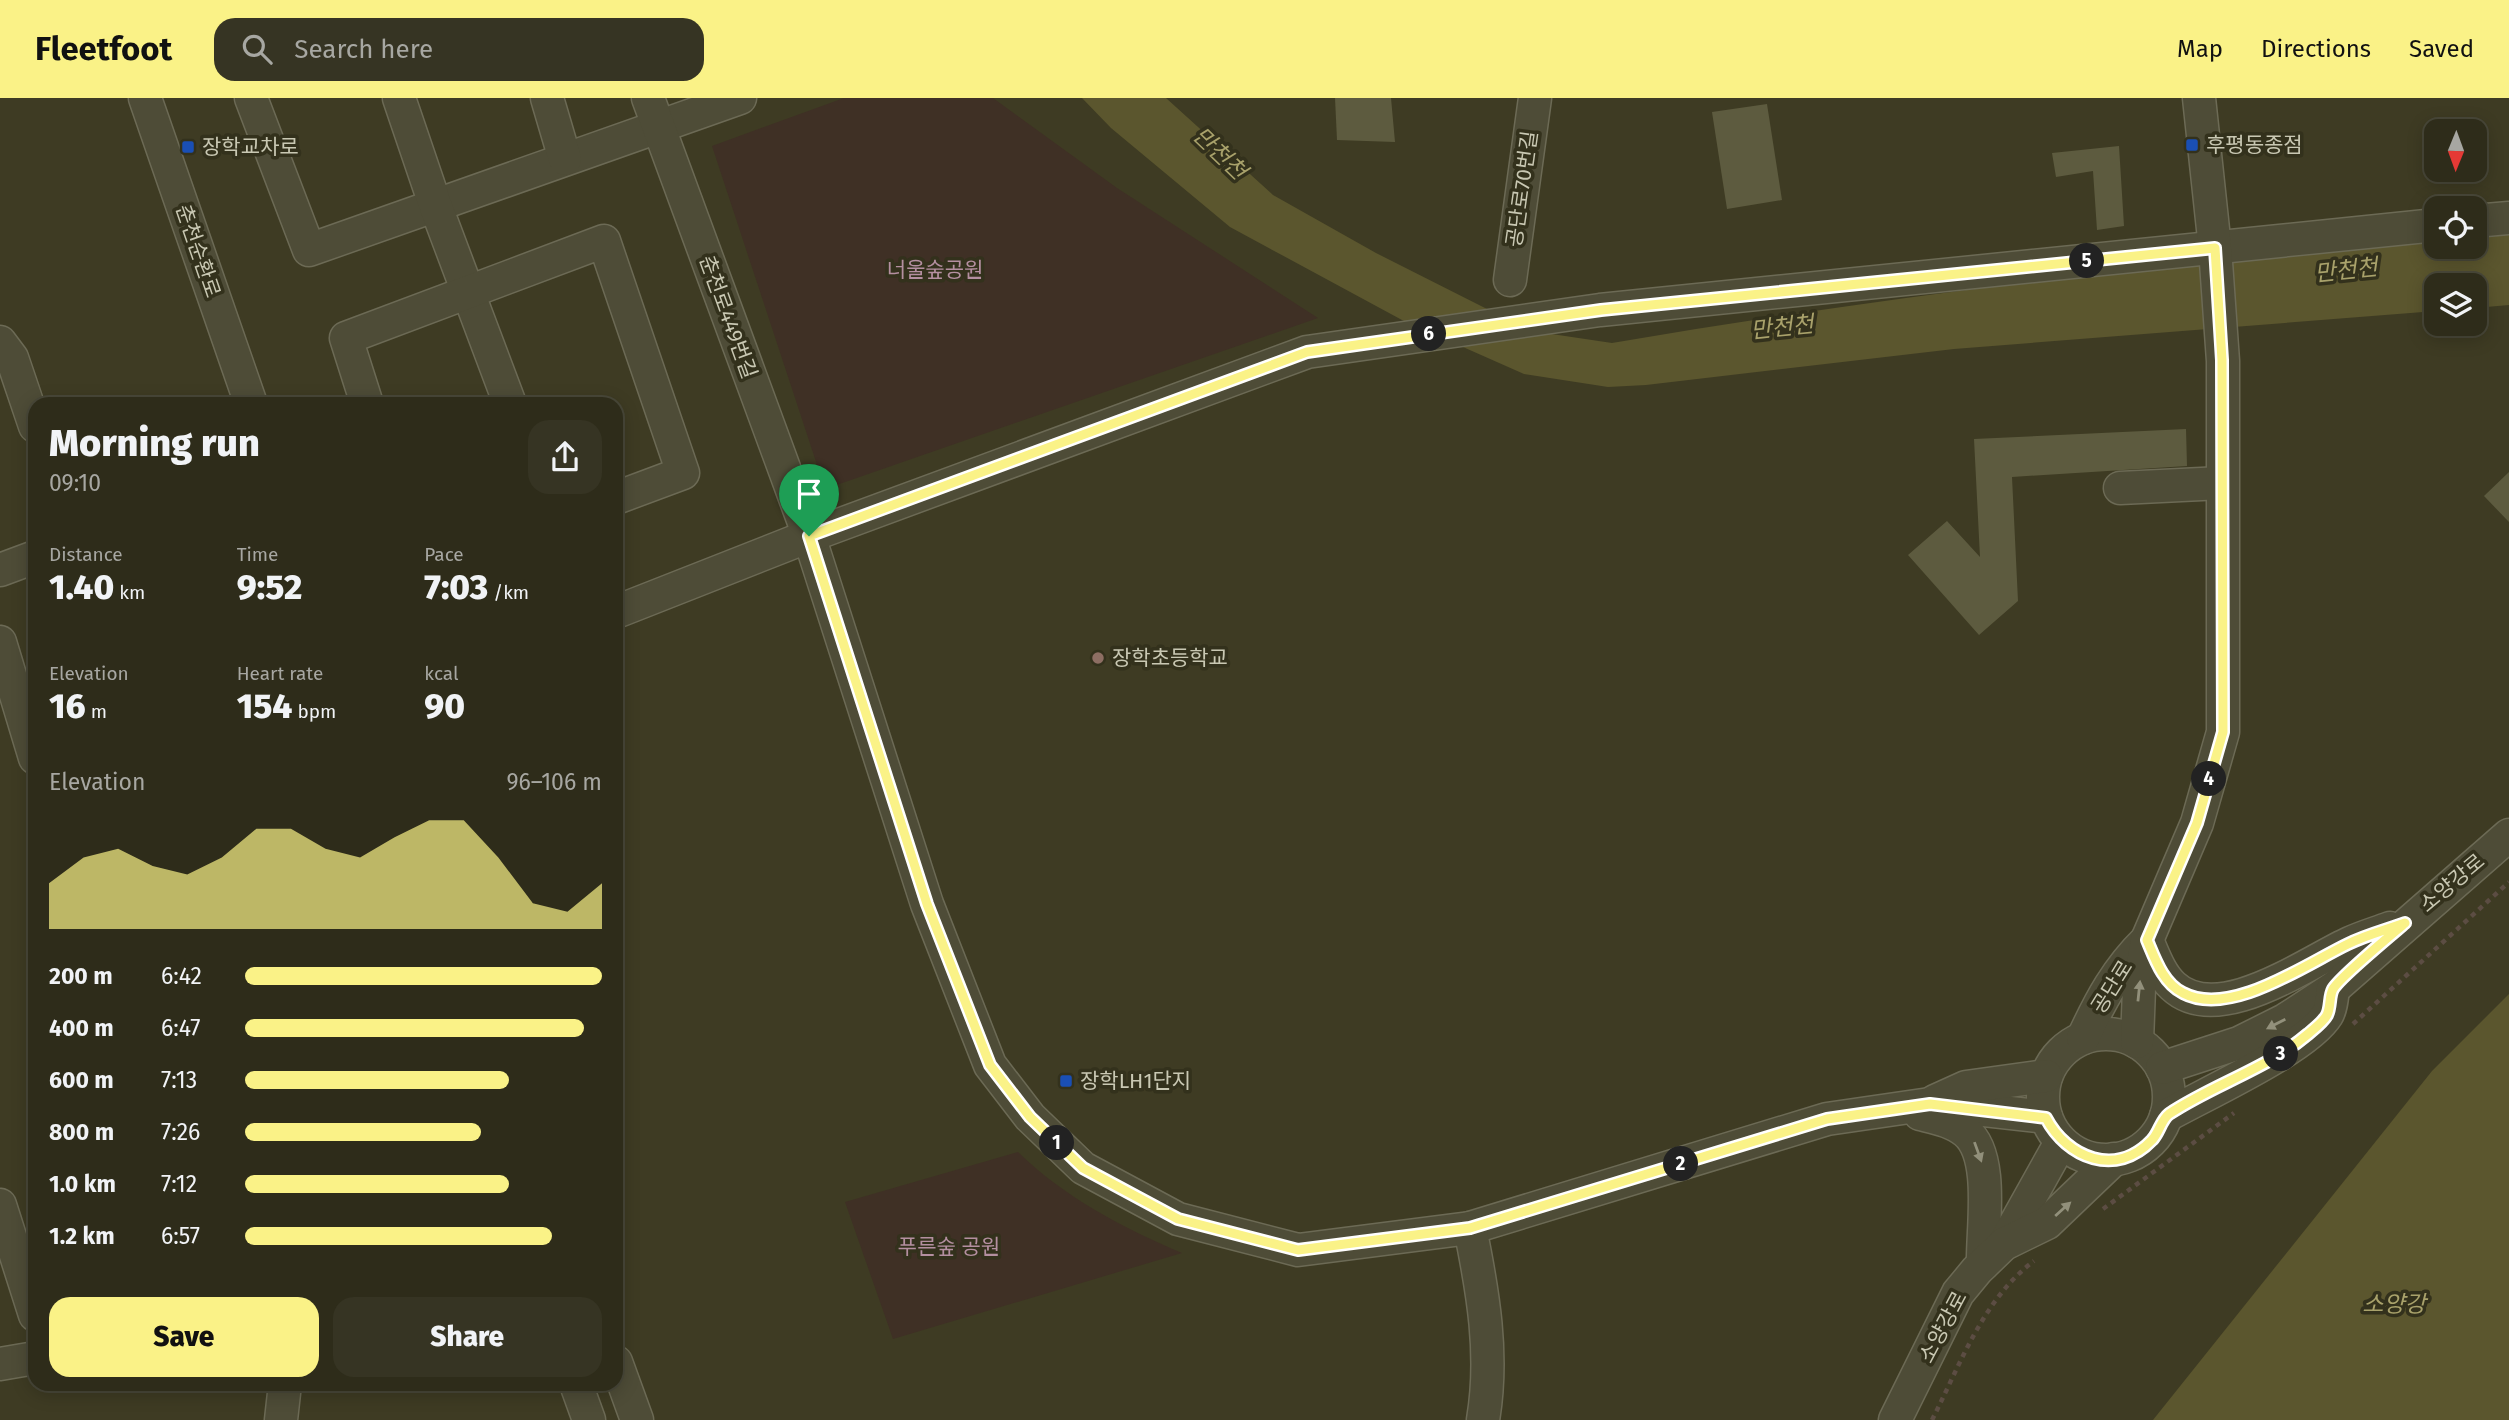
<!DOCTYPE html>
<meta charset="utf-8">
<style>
:root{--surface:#2e2c1a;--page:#363423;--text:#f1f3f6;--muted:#a7a7a2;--line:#494839;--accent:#faf287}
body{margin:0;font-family:"Fira Sans","Noto Sans KR",sans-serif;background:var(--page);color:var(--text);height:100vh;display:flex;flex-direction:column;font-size:26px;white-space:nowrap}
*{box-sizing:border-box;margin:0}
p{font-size:23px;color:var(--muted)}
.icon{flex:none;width:38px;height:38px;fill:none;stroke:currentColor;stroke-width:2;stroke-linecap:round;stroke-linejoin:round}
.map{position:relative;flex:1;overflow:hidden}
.drawer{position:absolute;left:28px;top:299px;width:595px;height:994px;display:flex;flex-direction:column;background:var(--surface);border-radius:21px;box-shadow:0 4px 18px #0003,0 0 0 2px var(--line)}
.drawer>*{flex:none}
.needle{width:46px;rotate:181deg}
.fabs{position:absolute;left:2424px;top:21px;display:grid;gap:14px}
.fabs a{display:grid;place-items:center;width:63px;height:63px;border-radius:14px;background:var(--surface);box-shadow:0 4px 18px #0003,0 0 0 2px var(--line);font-size:35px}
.pin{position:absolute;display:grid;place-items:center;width:60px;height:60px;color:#fff;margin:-72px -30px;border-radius:50% 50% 50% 0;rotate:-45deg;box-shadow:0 0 7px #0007}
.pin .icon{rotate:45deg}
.km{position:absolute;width:35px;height:35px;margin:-18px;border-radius:50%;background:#222;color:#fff;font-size:19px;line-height:35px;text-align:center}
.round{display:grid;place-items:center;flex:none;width:74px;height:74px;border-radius:21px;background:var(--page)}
.headline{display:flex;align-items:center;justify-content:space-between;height:119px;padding:0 21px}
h1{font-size:38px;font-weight:800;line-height:52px}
.stats{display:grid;grid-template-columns:repeat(3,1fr);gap:10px;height:119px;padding:7px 21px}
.stats div{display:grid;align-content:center}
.stats b{font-size:35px;font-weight:800}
.stats small{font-size:19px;font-weight:400}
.stats p{font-size:19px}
.chart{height:196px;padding:14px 21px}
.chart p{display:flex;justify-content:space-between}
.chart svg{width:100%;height:126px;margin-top:7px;fill:var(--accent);opacity:.7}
.action{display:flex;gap:14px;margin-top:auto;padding:14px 21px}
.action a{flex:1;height:80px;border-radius:21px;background:var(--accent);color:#111;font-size:28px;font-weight:800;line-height:80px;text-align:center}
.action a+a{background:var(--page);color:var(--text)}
ul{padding:0 21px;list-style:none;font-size:23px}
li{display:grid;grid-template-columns:112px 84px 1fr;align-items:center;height:52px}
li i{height:18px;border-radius:9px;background:var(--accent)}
header{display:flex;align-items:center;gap:42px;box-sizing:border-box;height:98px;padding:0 35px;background:var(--accent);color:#111}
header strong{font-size:33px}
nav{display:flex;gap:38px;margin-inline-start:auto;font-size:24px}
.search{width:490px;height:63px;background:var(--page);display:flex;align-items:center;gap:18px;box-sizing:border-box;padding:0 24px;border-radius:21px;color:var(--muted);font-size:26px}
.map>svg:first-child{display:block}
.green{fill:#3f3025}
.water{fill:#5b562e}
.building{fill:#5d5b3f}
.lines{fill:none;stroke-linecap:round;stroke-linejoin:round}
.minor-casing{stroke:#6c6a55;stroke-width:35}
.path{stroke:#5c4d43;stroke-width:4.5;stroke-dasharray:5 5;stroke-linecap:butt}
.minor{stroke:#4e4c37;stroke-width:32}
.oneway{fill:#92907b}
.route-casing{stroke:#fff;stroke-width:14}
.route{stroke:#faf287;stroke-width:9}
.transit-dot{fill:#1a4fb4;stroke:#33311c;stroke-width:2.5}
.education-dot{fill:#8d6e63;stroke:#33311c;stroke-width:2.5}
.labels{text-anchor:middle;stroke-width:7;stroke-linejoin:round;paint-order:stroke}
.poi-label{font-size:21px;fill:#c9c8b3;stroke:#33311c;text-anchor:start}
.street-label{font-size:21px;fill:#c9c8b3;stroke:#33311c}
.park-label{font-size:21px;fill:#b48fa0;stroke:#33311c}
.water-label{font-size:23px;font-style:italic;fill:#a9a26b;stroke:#33311c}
</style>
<header>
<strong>Fleetfoot</strong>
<div class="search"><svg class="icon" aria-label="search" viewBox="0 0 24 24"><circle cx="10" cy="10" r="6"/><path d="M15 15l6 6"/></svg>Search here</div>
<nav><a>Map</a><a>Directions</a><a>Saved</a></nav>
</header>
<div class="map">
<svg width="2509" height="1322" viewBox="0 0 2509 1322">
<rect width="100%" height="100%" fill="#3e3b23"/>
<g class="green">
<polygon points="844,0 993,0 1117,90 1318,220 825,391 712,48"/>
<path d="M1018 1054C1064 1099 1123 1130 1182 1155L893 1241 845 1104Z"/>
</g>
<g class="water">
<path d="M1082 0H1166L1273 97 1376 155 1487 211 1545 235 1612 245C1885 198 2160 166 2436 141V149H2474L2475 137 2509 134V207L2475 210 2474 187H2436V213L1954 251 1646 287 1608 289 1524 276 1402 222 1230 129 1111 30Z"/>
<polygon points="2509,896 2509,1322 2153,1322 2432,973"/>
</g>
<g class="building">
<polygon points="1335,0 1391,0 1395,44 1337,42"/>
<polygon points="1767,6 1782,102 1727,111 1712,14"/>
<polygon points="2119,48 2124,128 2097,132 2093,73 2056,79 2052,55"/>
<polygon points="2186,331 2187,368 2012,379 2018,503 1979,537 1908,457 1947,423 1980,459 1974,341"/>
<polygon points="2509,374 2509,424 2484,398"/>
</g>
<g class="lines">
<defs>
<g id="minor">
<polyline points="145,0 251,306"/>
<polyline points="251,0 309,152 740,0"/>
<polyline points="399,0 436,109 510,306"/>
<polyline points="547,0 565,61"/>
<polyline points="648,0 809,438 927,806 990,967 1030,1019 1083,1070 1178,1121 1298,1152 1470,1130 1827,1021 1930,1006 2046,1019"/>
<polyline points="2474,123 2509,120"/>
<polyline points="1510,182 1535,0"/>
<polyline points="0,244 12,260 35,328"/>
<polyline points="367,306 346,240 604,143 683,375 616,400"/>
<polyline points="2120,390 2222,385"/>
<polyline points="0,472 35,459"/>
<polyline points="616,514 809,438 1307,254 1600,212 2436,127"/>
<polyline points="0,544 35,660"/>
<path d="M2147 842C2154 858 2160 876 2173 888 2218 930 2306 865 2350 845 2363 839 2377 835 2390 830"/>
<circle cx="2106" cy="999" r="63"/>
<path d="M2083 940C2100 903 2117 871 2147 842"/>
<polyline points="2137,944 2139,890 2147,842 2197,725 2223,634 2223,263 2215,150 2199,0"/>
<polyline points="2162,970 2239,945 2285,922 2334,890 2509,737"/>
<polyline points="1935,1003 1966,989 2046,978"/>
<path d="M1920 1016C1936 1020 1953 1023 1966 1034 1995 1058 1982 1131 1983 1166"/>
<path d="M2166 1018C2203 997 2307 950 2327 917 2331 911 2332 899 2333 891"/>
<polyline points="0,1107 35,1217"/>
<path d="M1470 1130C1483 1194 1494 1257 1483 1322"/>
<polyline points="2004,1146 2061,1044"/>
<polyline points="616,1264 637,1322"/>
<polyline points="0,1266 35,1260"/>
<polyline points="576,1286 589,1322"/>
<polyline points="281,1322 285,1286"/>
<polyline points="1895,1322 1958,1195 1977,1172 2004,1146 2047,1125 2114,1061"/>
</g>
</defs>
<use href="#minor" class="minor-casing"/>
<g class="path">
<polyline points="2353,926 2509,784"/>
<polyline points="2103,1111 2234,1015"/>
<path d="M1932 1322C1960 1267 1983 1201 2034 1163"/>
</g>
<use href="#minor" class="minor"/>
</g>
<defs><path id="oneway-solid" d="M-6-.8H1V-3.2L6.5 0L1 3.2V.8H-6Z" transform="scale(1.75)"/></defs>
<g class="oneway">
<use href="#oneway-solid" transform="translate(2139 893) rotate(-84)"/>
<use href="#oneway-solid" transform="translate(2276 926) rotate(153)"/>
<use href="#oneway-solid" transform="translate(1978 1054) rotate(70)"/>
<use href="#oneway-solid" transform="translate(2063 1111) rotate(-42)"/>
</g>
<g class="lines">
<defs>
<path id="route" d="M2215 150 2222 262 2223 634 2197 725 2147 842C2155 861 2163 885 2183 895 2230 920 2306 866 2348 846 2366 837 2386 832 2405 825 2391 837 2340 879 2333 891 2329 898 2331 909 2327 917 2324 923 2314 931 2308 936 2267 971 2214 986 2169 1016 2161 1022 2159 1035 2152 1042 2116 1080 2067 1060 2046 1020L1930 1006 1827 1021 1470 1130 1298 1152 1178 1121 1083 1070 1030 1019 990 967 927 806 809 438 1307 254 1601 212Z"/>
</defs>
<use href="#route" class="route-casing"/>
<use href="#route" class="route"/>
</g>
<g class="transit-dot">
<rect x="2185" y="40" width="14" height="14" rx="3.5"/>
<rect x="181" y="42" width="14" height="14" rx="3.5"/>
<rect x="1059" y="976" width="14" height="14" rx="3.5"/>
</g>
<circle class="education-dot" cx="1098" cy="560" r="7"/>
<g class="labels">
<g class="poi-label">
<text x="2206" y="54">후평동종점</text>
<text x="202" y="56">장학교차로</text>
<text x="1112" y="567">장학초등학교</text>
<text x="1080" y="990">장학LH1단지</text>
</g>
<g class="street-label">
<text transform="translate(1522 91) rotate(-82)" y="7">공단로70번길</text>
<text transform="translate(198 153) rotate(71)" y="7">춘천순환로</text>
<text transform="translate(728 219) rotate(70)" y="7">춘천로449번길</text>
<text transform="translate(2452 785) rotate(-40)" y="7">소양강로</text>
<text transform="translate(2112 889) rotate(-58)" y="7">공단로</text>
<text transform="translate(1943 1229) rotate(-62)" y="7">소양강로</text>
</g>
<g class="park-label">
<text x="935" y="179">너울숲공원</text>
<text x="949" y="1156">푸른숲 공원</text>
</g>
<g class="water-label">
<text transform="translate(1220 55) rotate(44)" y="8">만천천</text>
<text transform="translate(2346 172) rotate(-6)" y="8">만천천</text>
<text transform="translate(1782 229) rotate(-6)" y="8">만천천</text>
<text x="2394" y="1214">소양강</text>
</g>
</g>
</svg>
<div class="fabs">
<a><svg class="needle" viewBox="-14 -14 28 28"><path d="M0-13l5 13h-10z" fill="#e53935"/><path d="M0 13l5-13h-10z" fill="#a7a7a2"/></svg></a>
<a><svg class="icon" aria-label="locate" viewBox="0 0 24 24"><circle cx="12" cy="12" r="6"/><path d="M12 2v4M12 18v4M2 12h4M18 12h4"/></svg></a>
<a><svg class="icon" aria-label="layers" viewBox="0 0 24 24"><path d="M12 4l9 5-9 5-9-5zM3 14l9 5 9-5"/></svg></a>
</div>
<div class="pin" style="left:809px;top:438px;background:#1e9e55"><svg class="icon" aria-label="arrive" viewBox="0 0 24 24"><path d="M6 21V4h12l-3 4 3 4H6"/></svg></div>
<b class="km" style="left:1057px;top:1045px">1</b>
<b class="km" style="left:1681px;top:1066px">2</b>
<b class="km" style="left:2281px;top:956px">3</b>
<b class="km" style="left:2209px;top:681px">4</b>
<b class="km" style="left:2087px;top:163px">5</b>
<b class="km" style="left:1429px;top:236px">6</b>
<section class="drawer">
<div class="headline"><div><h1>Morning run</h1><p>09:10</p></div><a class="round"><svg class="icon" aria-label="share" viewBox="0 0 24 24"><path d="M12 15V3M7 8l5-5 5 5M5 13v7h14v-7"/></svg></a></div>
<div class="stats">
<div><p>Distance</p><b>1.40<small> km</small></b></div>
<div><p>Time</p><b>9:52</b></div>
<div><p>Pace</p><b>7:03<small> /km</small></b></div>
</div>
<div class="stats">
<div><p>Elevation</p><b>16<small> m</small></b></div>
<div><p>Heart rate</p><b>154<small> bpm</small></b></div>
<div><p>kcal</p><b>90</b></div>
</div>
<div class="chart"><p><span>Elevation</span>96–106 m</p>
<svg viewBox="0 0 160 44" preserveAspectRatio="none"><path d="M0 44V28L10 19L20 16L30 22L40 25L50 19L60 9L70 9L80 16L90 19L100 12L110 6L120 6L130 19L140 35L150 38L160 28V44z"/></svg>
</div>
<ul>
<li><b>200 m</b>6:42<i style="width:100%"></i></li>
<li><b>400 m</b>6:47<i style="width:95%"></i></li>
<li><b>600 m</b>7:13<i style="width:74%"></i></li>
<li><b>800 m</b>7:26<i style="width:66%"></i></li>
<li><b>1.0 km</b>7:12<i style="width:74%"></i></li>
<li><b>1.2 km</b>6:57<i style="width:86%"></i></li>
</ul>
<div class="action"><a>Save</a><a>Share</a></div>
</section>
</div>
